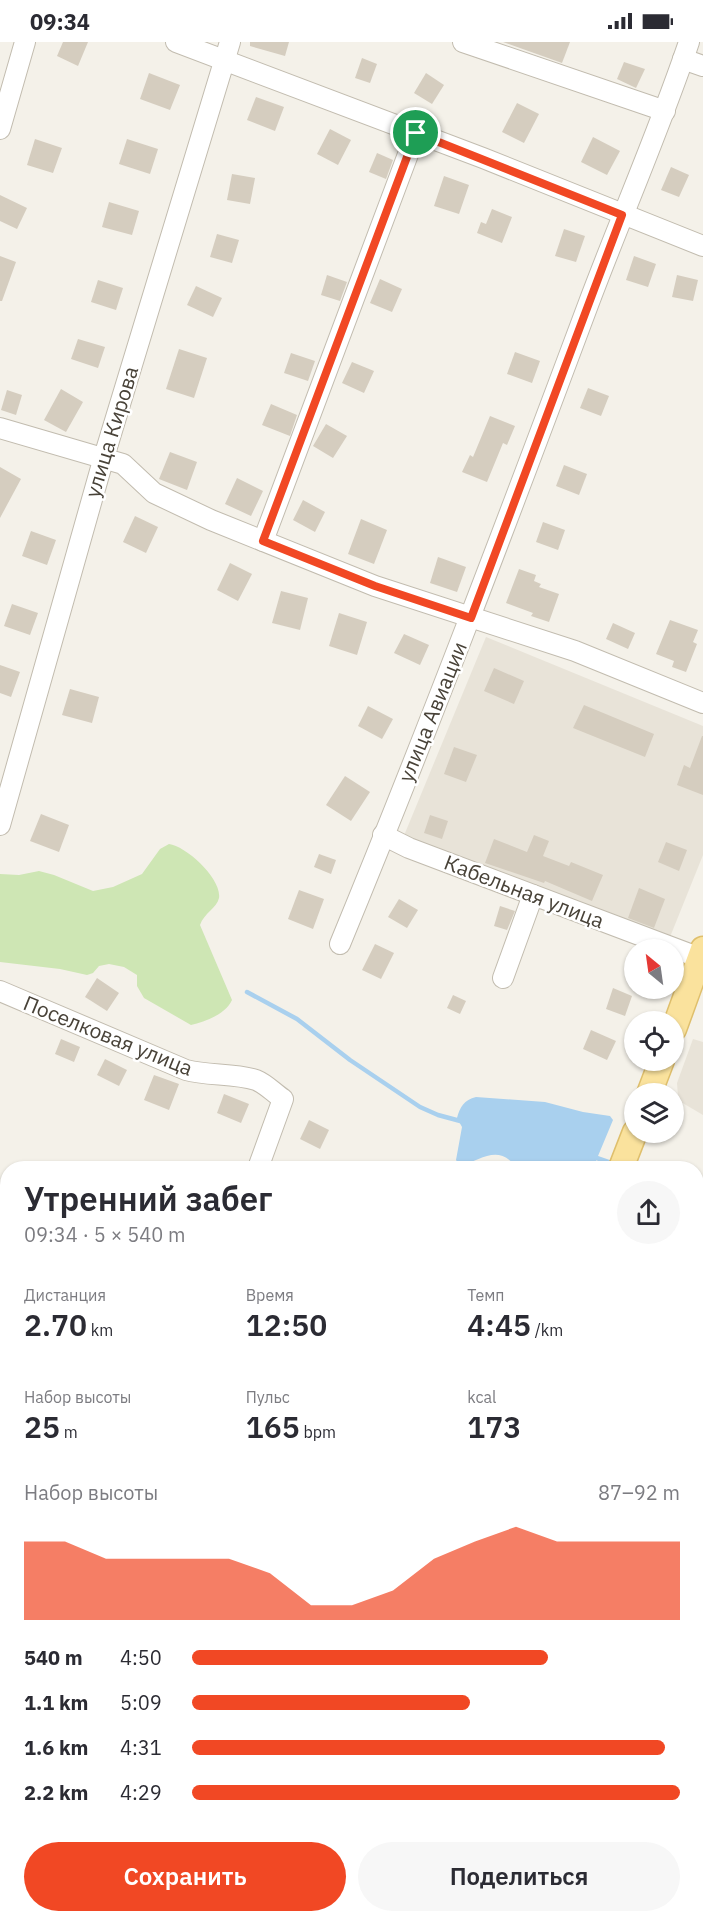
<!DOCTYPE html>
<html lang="ru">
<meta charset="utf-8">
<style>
:root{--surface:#fff;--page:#f7f7f7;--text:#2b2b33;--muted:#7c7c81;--accent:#f14824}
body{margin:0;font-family:"IBM Plex Sans",sans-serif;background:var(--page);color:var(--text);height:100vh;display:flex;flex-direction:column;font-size:22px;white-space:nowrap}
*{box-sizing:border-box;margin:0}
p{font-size:20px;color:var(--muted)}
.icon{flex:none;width:33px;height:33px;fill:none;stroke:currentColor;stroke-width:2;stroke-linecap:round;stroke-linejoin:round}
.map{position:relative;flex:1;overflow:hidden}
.drawer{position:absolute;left:0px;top:1119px;width:704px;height:762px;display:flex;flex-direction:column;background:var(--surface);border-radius:24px 24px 0 0;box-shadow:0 2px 4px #0004}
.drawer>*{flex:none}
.needle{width:39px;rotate:331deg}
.fabs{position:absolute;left:624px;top:897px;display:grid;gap:12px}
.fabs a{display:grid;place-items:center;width:60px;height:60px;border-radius:50%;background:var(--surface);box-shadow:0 2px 4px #0004;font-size:30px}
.pin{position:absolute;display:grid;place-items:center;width:51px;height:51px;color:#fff;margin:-26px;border:3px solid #fff;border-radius:50%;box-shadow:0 2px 6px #0007}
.round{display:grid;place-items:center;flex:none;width:63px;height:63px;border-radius:32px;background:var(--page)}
.head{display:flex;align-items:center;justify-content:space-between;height:102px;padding:0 24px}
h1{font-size:33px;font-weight:600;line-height:45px}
.stats{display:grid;grid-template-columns:repeat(3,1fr);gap:9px;height:102px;padding:6px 24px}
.stats div{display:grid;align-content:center}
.stats b{font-size:30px;font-weight:600}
.stats small{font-size:16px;font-weight:400}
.stats p{font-size:16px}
.chart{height:168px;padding:12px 24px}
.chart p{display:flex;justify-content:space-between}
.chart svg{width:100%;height:108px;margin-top:6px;fill:var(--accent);opacity:.7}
.primary-button{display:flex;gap:12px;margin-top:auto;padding:12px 24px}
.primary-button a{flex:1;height:69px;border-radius:36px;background:var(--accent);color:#fff;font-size:24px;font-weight:600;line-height:69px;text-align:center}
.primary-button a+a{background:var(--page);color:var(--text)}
ul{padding:0 24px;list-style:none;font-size:20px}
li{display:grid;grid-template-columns:96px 72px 1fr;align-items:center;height:45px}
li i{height:15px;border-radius:8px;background:var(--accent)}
.status{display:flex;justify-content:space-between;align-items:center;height:42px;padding:0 30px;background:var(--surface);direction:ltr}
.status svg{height:16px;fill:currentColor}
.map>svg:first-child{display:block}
.residential{fill:#e8e3d8}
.green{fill:#cee6b4}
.water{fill:#a9d0ee}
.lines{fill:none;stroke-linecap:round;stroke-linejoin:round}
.stream{stroke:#a9d0ee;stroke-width:4.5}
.building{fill:#d5cdbf}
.minor-casing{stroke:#c2bcaf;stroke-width:22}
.major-casing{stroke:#dfbf6c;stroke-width:27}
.minor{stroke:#fff;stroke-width:20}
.major{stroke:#fae29d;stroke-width:24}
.route-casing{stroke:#fff;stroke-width:12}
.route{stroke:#f14824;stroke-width:8}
.labels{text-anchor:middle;stroke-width:5;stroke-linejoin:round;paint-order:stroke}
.street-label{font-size:21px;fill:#484238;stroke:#fff}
</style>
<div class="status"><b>09:34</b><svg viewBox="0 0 49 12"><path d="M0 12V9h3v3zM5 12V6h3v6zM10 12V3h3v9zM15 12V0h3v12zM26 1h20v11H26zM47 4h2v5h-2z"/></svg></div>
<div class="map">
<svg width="703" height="1881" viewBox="0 0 703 1881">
<rect width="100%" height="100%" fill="#f4f1e9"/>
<g class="residential">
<polygon points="486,595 703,684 703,813 670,895 403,796"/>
<polygon points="693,997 703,1000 703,1073 681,1060 678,1054 677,1041"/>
</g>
<path class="green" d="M169 802C186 804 222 837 219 856 217 866 204 871 200 883L232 958C226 972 205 980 191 983L144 956 137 944V933L124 925 109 922 99 924 93 931 87 933 60 927 0 920V832L19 833 39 829 54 833 93 849 113 845 142 832 160 807Z"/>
<path class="water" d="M476 1055 545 1060 583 1070 610 1074 613 1078 593 1126H517C498 1101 482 1118 460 1124L456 1118 462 1085 457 1076C460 1065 464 1058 476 1055Z"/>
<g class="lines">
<g class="stream">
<polyline points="247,950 297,977 350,1018 420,1065 438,1073 464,1080"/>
<polyline points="591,1114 614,1122"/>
<polyline points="696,1149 703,1152"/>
</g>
</g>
<g class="building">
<polygon points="63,0 88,0 78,24 57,14"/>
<polygon points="250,0 289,0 285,14 250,4"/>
<polygon points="503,0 570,0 562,21"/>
<polygon points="362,16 377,22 370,41 355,36"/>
<polygon points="624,20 645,27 636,46 617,37"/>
<polygon points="149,31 180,43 170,68 140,57"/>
<polygon points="426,31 444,43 432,62 414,51"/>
<polygon points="256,55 284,65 275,89 247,78"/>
<polygon points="517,61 539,72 524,101 502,90"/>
<polygon points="330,87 351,98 338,123 317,112"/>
<polygon points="593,95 620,109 607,133 581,120"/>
<polygon points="35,97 62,106 53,131 27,123"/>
<polygon points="127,97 158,107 150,132 119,122"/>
<polygon points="377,111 393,118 386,137 369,130"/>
<polygon points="671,125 689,133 679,155 661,148"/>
<polygon points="232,132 255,136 250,162 227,158"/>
<polygon points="444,134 469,143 459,172 434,164"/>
<polygon points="0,153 27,166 17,187 0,179"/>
<polygon points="109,160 139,169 132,193 102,185"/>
<polygon points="492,167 512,175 502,201 477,191 481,180 486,182"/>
<polygon points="564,187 585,194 576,220 555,214"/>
<polygon points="217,192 239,198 232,221 210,215"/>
<polygon points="0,214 16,220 2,259 0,259"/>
<polygon points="634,214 656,222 648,245 626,238"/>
<polygon points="327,233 347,240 340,259 321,253"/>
<polygon points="677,233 698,238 693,259 672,255"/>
<polygon points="380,237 402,247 392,270 370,261"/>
<polygon points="98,238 123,246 116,268 91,260"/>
<polygon points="196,244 222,256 213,275 187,263"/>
<polygon points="78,297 105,305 98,326 71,317"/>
<polygon points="179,307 207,316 194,356 166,347"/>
<polygon points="515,310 540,319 532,341 507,332"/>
<polygon points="291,311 315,319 308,339 284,331"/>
<polygon points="352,320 374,329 364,351 342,341"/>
<polygon points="588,346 609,354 601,374 580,366"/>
<polygon points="61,347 83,360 66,390 44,378"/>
<polygon points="7,348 22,353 16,373 1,368"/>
<polygon points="271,362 297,373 290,394 262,383"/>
<polygon points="490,374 515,384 507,403 503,401 487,440 462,430 470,413 473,415"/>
<polygon points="326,382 347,394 333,416 313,404"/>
<polygon points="170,410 197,420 187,448 159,437"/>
<polygon points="564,423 587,432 579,453 556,444"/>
<polygon points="0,425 21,437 0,476"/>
<polygon points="237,436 263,449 251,474 225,462"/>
<polygon points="303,458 325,470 315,490 293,478"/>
<polygon points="135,474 158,485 146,511 123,500"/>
<polygon points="361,477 387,488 374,522 348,512"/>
<polygon points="543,480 565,488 558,508 536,500"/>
<polygon points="31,489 56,498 47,523 22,514"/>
<polygon points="438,515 466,525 457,550 430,541"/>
<polygon points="230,521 252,532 238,559 217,548"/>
<polygon points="519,527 536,533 534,539 541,542 539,545 559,552 549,580 531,574 533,571 506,561"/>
<polygon points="281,549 308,556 300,588 272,581"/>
<polygon points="12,562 38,571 30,593 4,584"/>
<polygon points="339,571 367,580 357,613 329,604"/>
<polygon points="670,578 698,588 693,600 697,602 686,630 672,625 674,619 656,612"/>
<polygon points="613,581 635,591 628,607 606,597"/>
<polygon points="404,592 429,603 420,623 394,611"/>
<polygon points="0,623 20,630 11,655 0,651"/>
<polygon points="494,626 524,639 514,662 484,649"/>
<polygon points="70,647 99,655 92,681 62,673"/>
<polygon points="584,663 654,692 645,715 573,686"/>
<polygon points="368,664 393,677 382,697 358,684"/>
<polygon points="702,694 703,694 703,753 677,743 684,723 690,726"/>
<polygon points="454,705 477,713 466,740 444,732"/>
<polygon points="345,734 370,750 351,779 326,763"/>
<polygon points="41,772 69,783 59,810 30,799"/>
<polygon points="430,773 448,779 442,797 424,791"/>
<polygon points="534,793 549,799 543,814 569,824 571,820 603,833 592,859 545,839 544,841 485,821 494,797 527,810"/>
<polygon points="666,800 687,808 679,829 658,820"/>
<polygon points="319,812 336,818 331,832 314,825"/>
<polygon points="639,846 665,857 654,886 628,876"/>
<polygon points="299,848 324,857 313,887 288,877"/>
<polygon points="399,857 418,868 407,886 388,875"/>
<polygon points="500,864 515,869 507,888 494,884"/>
<polygon points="375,902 394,911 381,937 362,928"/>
<polygon points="97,936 119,951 107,969 85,955"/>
<polygon points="613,946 632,954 625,974 606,967"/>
<polygon points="453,953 466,959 460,972 447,966"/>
<polygon points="591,988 616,999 607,1018 583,1007"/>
<polygon points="61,997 80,1005 74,1020 55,1012"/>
<polygon points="105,1017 127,1028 119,1044 97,1033"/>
<polygon points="154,1033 179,1042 169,1068 144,1058"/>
<polygon points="224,1052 249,1062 241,1081 217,1071"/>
<polygon points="309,1078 329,1088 320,1107 300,1097"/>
</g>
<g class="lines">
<defs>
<g id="minor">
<polyline points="176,0 483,116 703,204"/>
<polyline points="463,0 665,69"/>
<polyline points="683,17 703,24"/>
<polyline points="0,87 25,0"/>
<polyline points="0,386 123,422 154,451 211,478 375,544 575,609 703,661"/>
<polyline points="263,499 416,91"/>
<polyline points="0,783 104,415 230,0"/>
<polyline points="383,793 409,806 700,916"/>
<path d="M340 902C427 691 508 477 588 263 621 175 659 89 689 0"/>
<polyline points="503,936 533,853"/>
<path d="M0 949 186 1028C208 1034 234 1031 256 1038 266 1042 274 1051 283 1057L258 1126"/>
<polyline points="696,1190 703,1193"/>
<polyline points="0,1331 8,1315"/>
<polyline points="0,1497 8,1495"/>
<polyline points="696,1627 703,1629"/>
<polyline points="0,1705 8,1726"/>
<polyline points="43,1874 45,1881"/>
<polyline points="180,1874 199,1881"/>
</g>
<g id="major">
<polyline points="674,987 703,907"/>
<polyline points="649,1052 662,1018"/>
<polyline points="621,1126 635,1090"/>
<polyline points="341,1881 343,1874"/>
</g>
</defs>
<use href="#minor" class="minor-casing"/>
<use href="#major" class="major-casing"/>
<use href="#minor" class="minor"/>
<use href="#major" class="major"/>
</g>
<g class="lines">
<defs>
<polygon id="route" points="416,91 622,173 471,576 375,544 263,499"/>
</defs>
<use href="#route" class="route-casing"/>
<use href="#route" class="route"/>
</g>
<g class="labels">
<g class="street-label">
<text transform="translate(112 390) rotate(-73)" y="7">улица Кирова</text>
<text transform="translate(433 670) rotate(-68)" y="7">улица Авиации</text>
<text transform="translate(524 850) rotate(21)" y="7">Кабельная улица</text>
<text transform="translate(108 994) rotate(22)" y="7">Поселковая улица</text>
</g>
</g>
</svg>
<div class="fabs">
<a><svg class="needle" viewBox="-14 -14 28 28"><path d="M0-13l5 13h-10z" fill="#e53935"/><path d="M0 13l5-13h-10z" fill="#7c7c81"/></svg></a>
<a><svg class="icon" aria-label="locate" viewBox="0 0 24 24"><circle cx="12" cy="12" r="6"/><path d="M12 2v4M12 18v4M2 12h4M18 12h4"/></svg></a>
<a><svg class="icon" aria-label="layers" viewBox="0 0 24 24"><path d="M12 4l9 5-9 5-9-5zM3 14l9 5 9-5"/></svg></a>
</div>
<div class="pin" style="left:416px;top:91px;background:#1e9e55"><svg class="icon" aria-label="arrive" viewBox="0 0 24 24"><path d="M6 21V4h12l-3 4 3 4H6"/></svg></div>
<section class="drawer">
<div class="head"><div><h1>Утренний забег</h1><p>09:34 · 5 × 540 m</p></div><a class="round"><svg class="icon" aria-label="share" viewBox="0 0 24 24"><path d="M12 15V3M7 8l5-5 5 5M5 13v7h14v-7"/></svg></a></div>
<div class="stats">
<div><p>Дистанция</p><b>2.70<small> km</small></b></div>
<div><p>Время</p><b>12:50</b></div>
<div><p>Темп</p><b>4:45<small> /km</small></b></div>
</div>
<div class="stats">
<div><p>Набор высоты</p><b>25<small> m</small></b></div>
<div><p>Пульс</p><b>165<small> bpm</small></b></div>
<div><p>kcal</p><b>173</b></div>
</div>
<div class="chart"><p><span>Набор высоты</span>87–92 m</p>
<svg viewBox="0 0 160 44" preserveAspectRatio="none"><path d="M0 44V12L10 12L20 19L30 19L40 19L50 19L60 25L70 38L80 38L90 32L100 19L110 12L120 6L130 12L140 12L150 12L160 12V44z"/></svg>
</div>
<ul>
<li><b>540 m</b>4:50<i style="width:73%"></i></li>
<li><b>1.1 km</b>5:09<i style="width:57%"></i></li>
<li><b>1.6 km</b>4:31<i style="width:97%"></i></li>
<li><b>2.2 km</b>4:29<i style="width:100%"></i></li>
</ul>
<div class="primary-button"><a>Сохранить</a><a>Поделиться</a></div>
</section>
</div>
